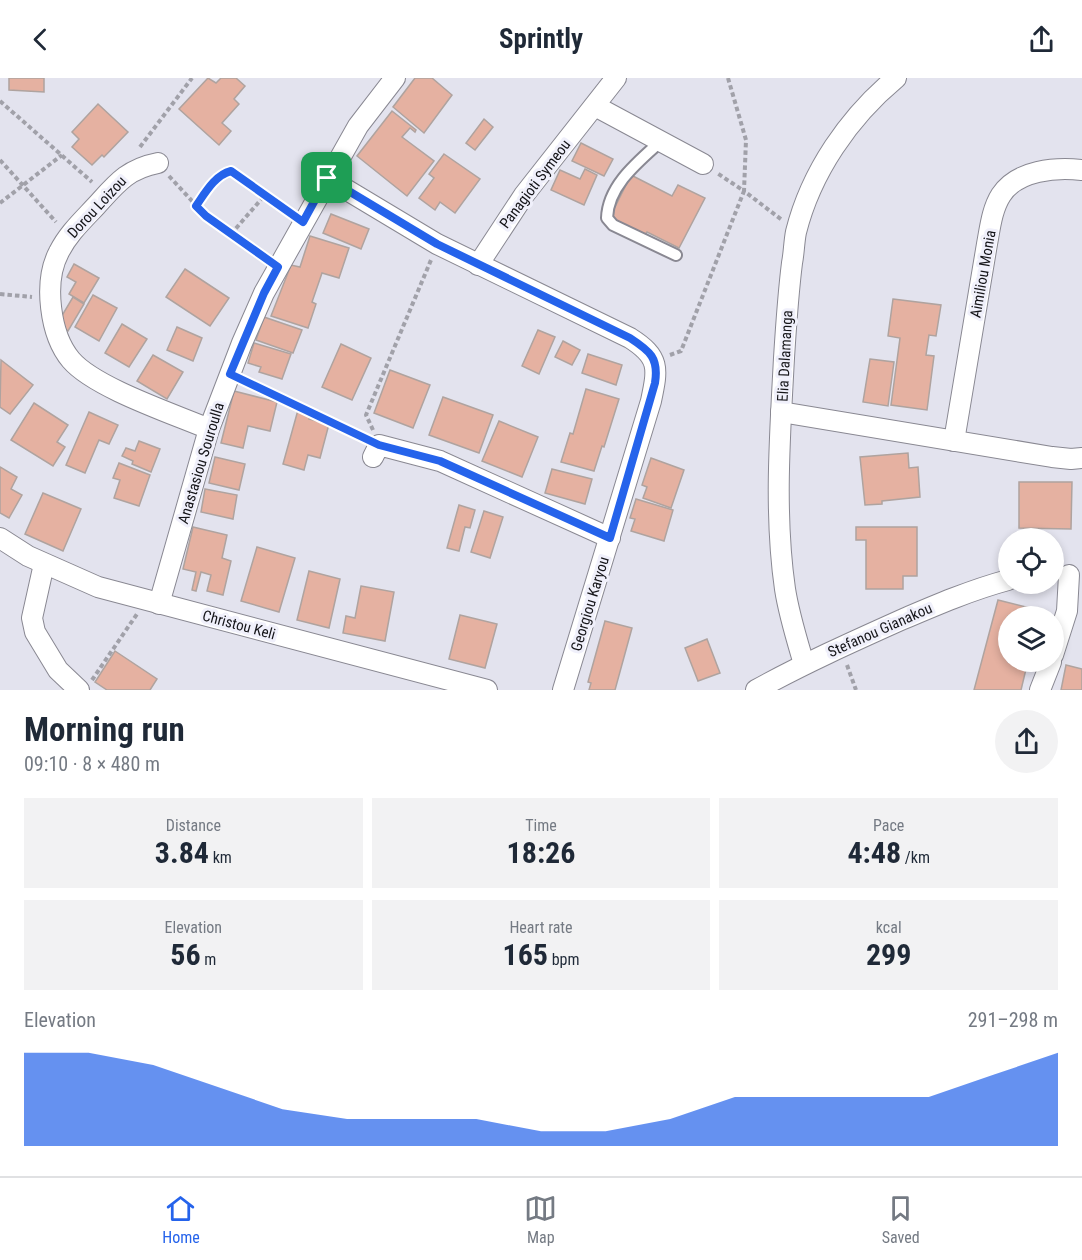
<!DOCTYPE html>
<meta charset="utf-8">
<style>
:root{--surface:#fff;--page:#f2f2f3;--text:#1f2937;--muted:#747a83;--line:#e0e1e3;--accent:#2563eb}
body{margin:0;font-family:"Roboto Condensed",sans-serif;background:var(--page);color:var(--text);height:100vh;display:flex;flex-direction:column;font-size:22px;white-space:nowrap}
*{box-sizing:border-box;margin:0}
p{font-size:20px;color:var(--muted)}
.icon{flex:none;width:33px;height:33px;fill:none;stroke:currentColor;stroke-width:2;stroke-linecap:round;stroke-linejoin:round}
.map{position:relative;height:612px;overflow:hidden}
.details{display:flex;flex-direction:column;background:var(--surface);flex:1}
.details>*{flex:none}
.fabs{position:absolute;left:998px;top:450px;display:grid;gap:12px}
.fabs a{display:grid;place-items:center;width:66px;height:66px;border-radius:50%;background:var(--surface);box-shadow:0 3px 9px #0003;font-size:30px}
.pin{position:absolute;display:grid;place-items:center;width:51px;height:51px;color:#fff;margin:-26px;border-radius:12px;box-shadow:0 3px 9px #0006}
.round{display:grid;place-items:center;flex:none;width:63px;height:63px;border-radius:32px;background:var(--page)}
.headline{display:flex;align-items:center;justify-content:space-between;height:102px;padding:0 24px}
h1{font-size:33px;font-weight:700;line-height:45px}
.stats{display:grid;grid-template-columns:repeat(3,1fr);gap:9px;height:102px;padding:6px 24px}
.stats div{display:grid;align-content:center;border-radius:0px;background:var(--page);text-align:center}
.stats b{font-size:30px;font-weight:700}
.stats small{font-size:16px;font-weight:400}
.stats p{font-size:16px}
.chart{height:168px;padding:12px 24px}
.chart p{display:flex;justify-content:space-between}
.chart svg{width:100%;height:108px;margin-top:6px;fill:var(--accent);opacity:.7}
header{display:flex;justify-content:space-between;align-items:center;height:78px;padding:0 24px;background:var(--surface);font-size:27px;font-weight:700}
.tabs{display:flex;justify-content:space-around;align-items:center;height:84px;border-top:2px solid var(--line);background:var(--surface);font-size:16px;color:var(--muted)}
.tabs a{display:grid;justify-items:center;gap:3px}
.tabs .selected{color:var(--accent)}
.map>svg:first-child{display:block}
.building{fill:#e5b1a1;stroke:#afa39f;stroke-width:1.5}
.lines{fill:none;stroke-linecap:round;stroke-linejoin:round}
.service-casing{stroke:#898892;stroke-width:14}
.minor-casing{stroke:#898892;stroke-width:22}
.path{stroke:#a1a1a9;stroke-width:4;stroke-dasharray:4.5 3;stroke-linecap:butt}
.service{stroke:#fff;stroke-width:10}
.minor{stroke:#fff;stroke-width:20}
.route-casing{stroke:#fff;stroke-width:12}
.route{stroke:#2563eb;stroke-width:8}
.labels{text-anchor:middle;stroke-width:6;stroke-linejoin:round;paint-order:stroke}
.street-label{font-size:15px;fill:#151519;stroke:#f0f0fb}
</style>
<header><svg class="icon" aria-label="back" viewBox="0 0 24 24"><path d="M15 5l-7 7 7 7"/></svg>Sprintly<svg class="icon" aria-label="share" viewBox="0 0 24 24"><path d="M12 15V3M7 8l5-5 5 5M5 13v7h14v-7"/></svg></header>
<div class="map">
<svg width="1082" height="612" viewBox="0 0 1082 612">
<rect width="100%" height="100%" fill="#e3e3ee"/>
<g class="building">
<polygon points="9,0 44,0 44,14 9,12"/>
<polygon points="208,0 216,5 221,0 236,0 245,8 234,21 239,26 222,45 231,53 219,67 179,31"/>
<polygon points="415,0 432,0 452,17 424,55 393,29"/>
<polygon points="98,26 128,54 104,79 102,77 92,87 72,69 79,61 72,54"/>
<polygon points="392,33 416,52 415,54 410,50 402,59 434,83 407,118 357,78"/>
<polygon points="484,41 493,49 475,72 466,65"/>
<polygon points="581,65 613,81 604,98 572,83"/>
<polygon points="444,76 480,101 455,135 440,124 435,132 419,120 434,100 429,96"/>
<polygon points="585,91 597,97 584,127 551,112 560,92 580,101"/>
<polygon points="631,97 672,118 678,107 705,120 679,170 647,154 645,157 610,139"/>
<polygon points="331,136 369,151 361,171 323,155"/>
<polygon points="310,158 349,170 339,200 322,195 312,224 316,226 308,250 271,238 291,187 300,189"/>
<polygon points="74,186 99,200 84,225 69,216 76,204 67,199"/>
<polygon points="185,191 229,220 210,248 166,219"/>
<polygon points="93,217 117,230 99,263 75,249"/>
<polygon points="73,219 84,226 68,253 57,246"/>
<polygon points="893,221 941,227 936,258 929,257 926,277 934,278 927,332 891,327 900,260 888,258"/>
<polygon points="264,239 302,252 293,275 256,262"/>
<polygon points="122,246 147,261 129,289 105,275"/>
<polygon points="177,249 202,260 193,283 167,272"/>
<polygon points="538,252 555,259 539,296 522,288"/>
<polygon points="563,263 580,272 572,287 555,279"/>
<polygon points="254,265 291,276 282,301 259,294 261,289 248,285"/>
<polygon points="341,266 371,280 352,322 322,309"/>
<polygon points="588,276 622,287 616,307 582,295"/>
<polygon points="153,277 183,294 167,321 137,303"/>
<polygon points="870,281 894,284 888,328 863,324"/>
<polygon points="1,282 33,307 10,336 0,329"/>
<polygon points="390,292 430,307 413,350 374,335"/>
<polygon points="586,311 619,321 604,369 602,368 594,393 561,384 570,355 573,356"/>
<polygon points="234,313 277,324 270,353 248,348 243,370 221,365"/>
<polygon points="443,319 493,337 479,375 429,357"/>
<polygon points="34,325 68,347 57,364 65,369 53,388 11,362"/>
<polygon points="298,332 311,336 309,341 329,346 320,380 308,377 304,392 283,386"/>
<polygon points="89,334 118,347 109,366 99,362 85,395 66,387"/>
<polygon points="499,343 538,359 522,399 482,383"/>
<polygon points="139,363 160,371 151,394 132,386 133,383 122,378 126,370 135,373"/>
<polygon points="908,375 909,390 918,389 920,419 882,423 882,426 865,427 860,379"/>
<polygon points="215,379 245,386 239,412 209,405"/>
<polygon points="651,380 684,392 671,430 643,420 647,409 642,407"/>
<polygon points="119,385 150,397 139,428 114,420 120,402 113,400"/>
<polygon points="0,389 17,399 11,411 22,417 9,440 0,435"/>
<polygon points="552,391 592,401 585,426 545,415"/>
<polygon points="1019,404 1072,404 1071,451 1019,450"/>
<polygon points="205,411 237,417 233,441 201,434"/>
<polygon points="43,415 81,431 63,473 25,456"/>
<polygon points="636,421 673,432 664,463 631,453 635,441 630,440"/>
<polygon points="459,427 475,432 470,450 465,449 459,473 447,470"/>
<polygon points="484,433 503,439 490,480 471,474"/>
<polygon points="193,449 227,457 222,480 231,483 223,517 207,513 211,497 201,494 196,513 192,512 196,494 183,491"/>
<polygon points="856,449 917,449 917,498 903,498 903,511 866,511 866,462 856,462"/>
<polygon points="257,469 295,480 279,534 241,523"/>
<polygon points="309,493 340,501 329,550 297,542"/>
<polygon points="361,508 394,514 385,563 343,555 346,538 355,540"/>
<polygon points="998,522 1034,531 1032,538 1008,538 1008,584 1020,584 1020,585 1027,587 1021,612 974,612"/>
<polygon points="460,537 497,546 485,590 449,581"/>
<polygon points="605,543 632,550 615,612 589,612 591,605 588,604"/>
<polygon points="707,561 720,595 698,603 685,570"/>
<polygon points="115,573 157,601 150,612 107,612 95,604"/>
<polygon points="1066,587 1082,591 1082,612 1061,612"/>
</g>
<g class="lines">
<defs>
<path id="service" d="M661 63C639 83 608 107 607 140L613 147 676 177"/>
<g id="minor">
<polyline points="595,28 703,86"/>
<path d="M158 85C127 91 116 106 96 128 82 143 68 156 59 174 43 204 50 257 71 282 95 310 174 336 209 351"/>
<path d="M327 100 437 166 630 260C660 279 658 290 651 323L563 612"/>
<polyline points="478,187 524,117 616,0"/>
<polyline points="781,334 1052,379 1071,381 1082,380"/>
<path d="M954 363 987 166C990 150 992 131 1001 117 1017 92 1056 89 1082 92"/>
<polyline points="373,379 379,367 440,383 610,460"/>
<polyline points="0,460 28,478 98,509 487,612"/>
<polyline points="44,486 32,540 35,554 58,592 79,612"/>
<polyline points="159,526 209,351 242,265 264,215 358,48 395,0"/>
<polyline points="1053,577 1067,533 1069,497"/>
<path d="M804 586C797 562 789 537 785 511 774 435 780 356 784 280 786 248 788 217 792 185 794 175 794 164 796 154 811 94 849 39 896 0"/>
<path d="M756 612C803 586 852 564 901 542 936 527 971 512 1008 502"/>
<polyline points="1040,612 1051,584"/>
</g>
</defs>
<use href="#service" class="service-casing"/>
<use href="#minor" class="minor-casing"/>
<g class="path">
<polyline points="728,0 746,62 744,113 782,142"/>
<polyline points="0,23 92,104"/>
<polyline points="140,69 192,0"/>
<polyline points="0,82 56,144"/>
<polyline points="169,98 206,138 265,180"/>
<polyline points="0,125 62,77"/>
<path d="M196 128C205 115 215 97 231 93L290 134"/>
<polyline points="231,156 265,117"/>
<polyline points="0,216 32,219"/>
<polyline points="670,277 681,273 744,113 717,95"/>
<polyline points="247,303 365,360"/>
<polyline points="373,352 366,337 431,182"/>
<polyline points="847,587 856,612"/>
<polyline points="92,602 137,536"/>
</g>
<use href="#service" class="service"/>
<use href="#minor" class="minor"/>
</g>
<g class="lines">
<defs>
<path id="route" d="M231 93 303 144 327 100 437 166 630 260C650 273 659 280 655 305L610 460 440 383 379 367 230 296 264 215 278 189 206 138 196 128C205 115 215 97 231 93Z"/>
</defs>
<use href="#route" class="route-casing"/>
<use href="#route" class="route"/>
</g>
<g class="labels">
<g class="street-label">
<text transform="translate(535 106) rotate(-53)" y="5">Panagioti Symeou</text>
<text transform="translate(97 129) rotate(-47)" y="5">Dorou Loizou</text>
<text transform="translate(983 196) rotate(-80)" y="5">Aimiliou Monia</text>
<text transform="translate(785 278) rotate(-87)" y="5">Elia Dalamanga</text>
<text transform="translate(201 385) rotate(-73)" y="5">Anastasiou Souroulla</text>
<text transform="translate(590 526) rotate(-73)" y="5">Georgiou Karyou</text>
<text transform="translate(239 547) rotate(15)" y="5">Christou Keli</text>
<text transform="translate(880 552) rotate(-24)" y="5">Stefanou Gianakou</text>
</g>
</g>
</svg>
<div class="fabs">
<a><svg class="icon" aria-label="locate" viewBox="0 0 24 24"><circle cx="12" cy="12" r="6"/><path d="M12 2v4M12 18v4M2 12h4M18 12h4"/></svg></a>
<a><svg class="icon" aria-label="layers" viewBox="0 0 24 24"><path d="M12 4l9 5-9 5-9-5zM3 14l9 5 9-5"/></svg></a>
</div>
<div class="pin" style="left:327px;top:100px;background:#1e9e55"><svg class="icon" aria-label="arrive" viewBox="0 0 24 24"><path d="M6 21V4h12l-3 4 3 4H6"/></svg></div>
</div>
<section class="details">
<div class="headline"><div><h1>Morning run</h1><p>09:10 · 8 × 480 m</p></div><a class="round"><svg class="icon" aria-label="share" viewBox="0 0 24 24"><path d="M12 15V3M7 8l5-5 5 5M5 13v7h14v-7"/></svg></a></div>
<div class="stats">
<div><p>Distance</p><b>3.84<small> km</small></b></div>
<div><p>Time</p><b>18:26</b></div>
<div><p>Pace</p><b>4:48<small> /km</small></b></div>
</div>
<div class="stats">
<div><p>Elevation</p><b>56<small> m</small></b></div>
<div><p>Heart rate</p><b>165<small> bpm</small></b></div>
<div><p>kcal</p><b>299</b></div>
</div>
<div class="chart"><p><span>Elevation</span>291–298 m</p>
<svg viewBox="0 0 160 44" preserveAspectRatio="none"><path d="M0 44V6L10 6L20 11L30 20L40 29L50 33L60 33L70 33L80 38L90 38L100 33L110 24L120 24L130 24L140 24L150 15L160 6V44z"/></svg>
</div>
</section>
<nav class="tabs">
<a class="selected"><svg class="icon" aria-label="home" viewBox="0 0 24 24"><path d="M3 11l9-7 9 7M6 9v11h12V9"/></svg>Home</a>
<a><svg class="icon" aria-label="map" viewBox="0 0 24 24"><path d="M3 6l6-2 6 2 6-2v14l-6 2-6-2-6 2zM9 4v14M15 6v14"/></svg>Map</a>
<a><svg class="icon" aria-label="saved" viewBox="0 0 24 24"><path d="M7 4h10v16l-5-4-5 4z"/></svg>Saved</a>
</nav>
